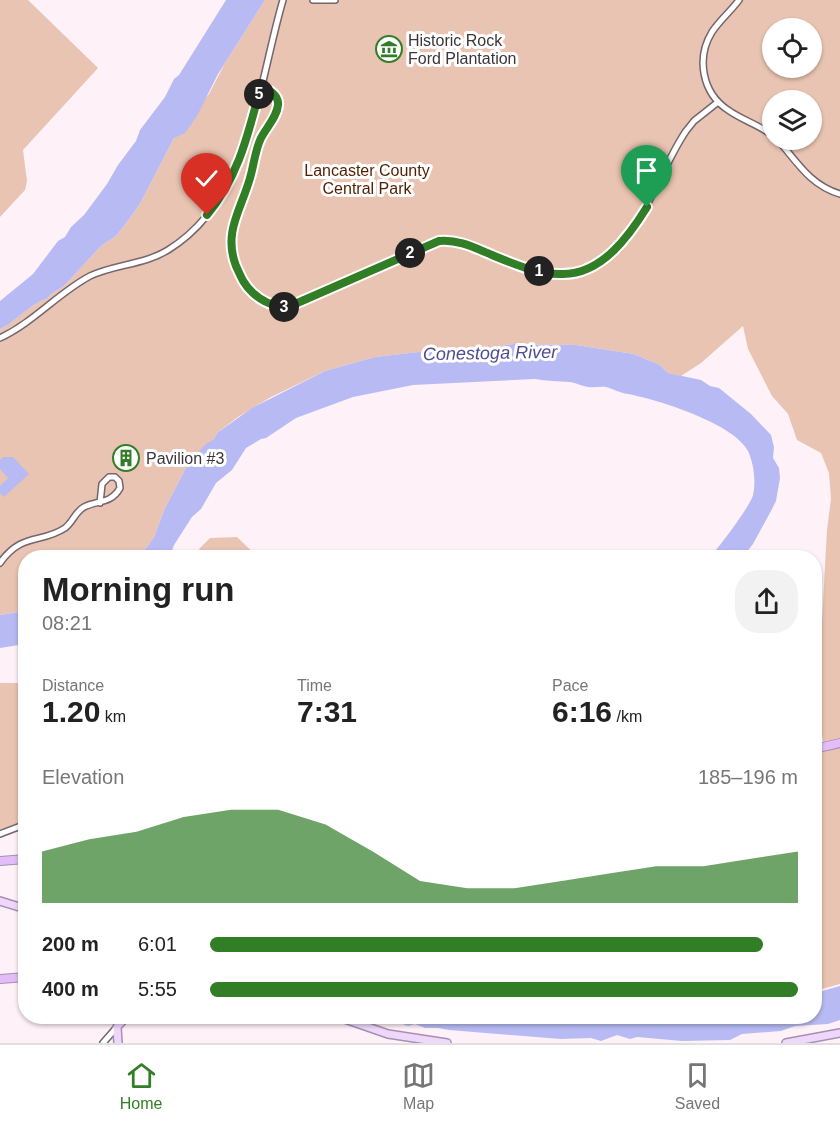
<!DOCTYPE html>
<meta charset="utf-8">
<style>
:root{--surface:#fff;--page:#f2f2f2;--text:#222;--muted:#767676;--line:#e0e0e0;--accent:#317e27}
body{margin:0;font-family:Arial,sans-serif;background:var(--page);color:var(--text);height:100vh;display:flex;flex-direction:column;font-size:22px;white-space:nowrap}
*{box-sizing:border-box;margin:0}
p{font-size:20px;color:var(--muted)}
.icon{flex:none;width:33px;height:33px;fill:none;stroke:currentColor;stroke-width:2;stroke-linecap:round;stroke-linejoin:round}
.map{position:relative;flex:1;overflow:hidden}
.panel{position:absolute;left:18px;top:550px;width:804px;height:474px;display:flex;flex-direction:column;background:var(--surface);border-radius:24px;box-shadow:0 2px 4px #0004}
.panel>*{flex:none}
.controls{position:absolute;left:762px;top:18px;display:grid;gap:12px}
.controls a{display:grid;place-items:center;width:60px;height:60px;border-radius:50%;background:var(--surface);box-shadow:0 2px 4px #0004;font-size:30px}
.pin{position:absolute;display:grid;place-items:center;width:51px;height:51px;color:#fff;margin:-62px -26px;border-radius:50% 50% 50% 0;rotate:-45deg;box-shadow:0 0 6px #0007}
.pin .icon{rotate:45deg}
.km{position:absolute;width:30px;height:30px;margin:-15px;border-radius:50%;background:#222;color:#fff;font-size:16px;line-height:30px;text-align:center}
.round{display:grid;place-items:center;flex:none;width:63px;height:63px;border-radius:24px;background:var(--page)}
.overview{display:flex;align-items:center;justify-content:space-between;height:102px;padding:0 24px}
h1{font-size:33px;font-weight:800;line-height:45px}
.metrics{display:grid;grid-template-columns:repeat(3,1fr);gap:9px;height:102px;padding:6px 24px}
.metrics div{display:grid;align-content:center}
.metrics b{font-size:30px;font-weight:800}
.metrics small{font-size:16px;font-weight:400}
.metrics p{font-size:16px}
.chart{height:168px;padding:12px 24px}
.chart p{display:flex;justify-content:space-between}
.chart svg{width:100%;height:108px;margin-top:6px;fill:var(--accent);opacity:.7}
ul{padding:0 24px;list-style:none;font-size:20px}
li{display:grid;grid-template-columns:96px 72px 1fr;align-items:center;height:45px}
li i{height:15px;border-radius:8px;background:var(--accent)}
.dock{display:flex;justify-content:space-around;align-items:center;height:84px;border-top:2px solid var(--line);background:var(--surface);font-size:16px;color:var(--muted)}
.dock a{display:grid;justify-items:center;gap:3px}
.dock .active{color:var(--accent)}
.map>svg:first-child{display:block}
.green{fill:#eac4b2;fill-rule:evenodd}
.water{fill:#b8bbf3}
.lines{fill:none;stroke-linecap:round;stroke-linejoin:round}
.minor-casing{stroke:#74666e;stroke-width:8}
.major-casing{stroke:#a88eb4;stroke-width:10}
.highway-casing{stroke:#a88eb4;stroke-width:10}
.minor{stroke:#fff;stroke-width:5}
.major{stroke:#eed7fa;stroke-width:7}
.highway{stroke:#e2bdf7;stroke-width:8}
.route-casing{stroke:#fff;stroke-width:12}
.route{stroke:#317e27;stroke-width:8}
.labels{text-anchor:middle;stroke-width:6;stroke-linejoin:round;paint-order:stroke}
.poi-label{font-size:16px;fill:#3c3639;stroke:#fff;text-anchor:start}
.park-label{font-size:16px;fill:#511e00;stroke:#fff}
.water-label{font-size:18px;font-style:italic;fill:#4f4d92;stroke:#fff}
</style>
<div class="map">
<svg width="840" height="1043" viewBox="0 0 840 1043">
<rect width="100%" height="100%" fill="#fef1f8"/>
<g class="green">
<polygon points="0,0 28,0 98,68 23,150 27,181 25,190 0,217"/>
<path d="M265 0H840V738L823 742 815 685 822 621 827 530 831 499 829 473 821 453 797 440 788 414 772 396 748 349 743 326 701 363 681 376 668 373 660 365 634 354 576 345 513 344 473 350 460 349 450 352H418L375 357 325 371 271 397 238 417 217 433 214 439 190 460 165 508 154 537 139 558H26L25 611 0 615V329C16 322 32 302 47 299L51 294 64 286 101 246 116 236 130 218 141 202 174 138 209 94 225 63ZM772 28H812V68H772ZM772 100H812V140H772Z"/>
<polygon points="237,537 259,558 207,558 199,549 210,538"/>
<polygon points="0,683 25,683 26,821 0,831"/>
<polygon points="840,746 840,984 815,991 815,752"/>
</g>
<g class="water">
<path d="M226 0H265L218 74 197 116 185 133 174 138 141 202 130 218 116 236 101 246 64 286 51 294 47 299C32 302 16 322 0 329V301L33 274 58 241 65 237 71 227 84 215 107 184 118 165 136 141 140 130 165 97 174 79 179 75Z"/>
<path d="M513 344 576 345 634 354 660 365 668 373 701 380 710 386 719 388 751 414 771 435 774 447 773 458 779 468 780 478 776 501 771 511 753 544 742 558H709C718 549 751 505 753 495 756 482 754 464 748 451 733 423 659 400 628 394 620 393 613 389 606 387 600 386 594 388 588 387 582 386 576 383 570 382 558 381 547 381 535 379L413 385 353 397 296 418 266 438 261 439 246 448 232 470 216 483 201 509 192 517 174 545 169 558H139L154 537 165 508 190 460 206 444 214 439 217 433 252 408 325 371 375 357 418 352H450L460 349 473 350Z"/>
<polygon points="3,457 13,457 29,474 4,497 0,493 0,486 8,478 0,469 0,460"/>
<polygon points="25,611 25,644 0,648 0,615"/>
<polygon points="840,986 840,1020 828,1024 795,1026 781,1031 742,1034 730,1040 682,1041 637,1037 630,1039 617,1035 601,1041 591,1038 561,1039 449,1030 438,1028 425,1028 415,1024 408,1026 389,1019 381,1021 368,1017 814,1017 815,993"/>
</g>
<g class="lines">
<defs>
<g id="minor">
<polyline points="313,0 335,0"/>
<path d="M739 0C731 11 720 20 712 32 696 58 702 93 728 110 742 120 759 125 772 135"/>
<path d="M261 86C269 90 279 95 278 105 277 117 266 128 261 138 255 150 254 165 250 178 240 210 224 232 237 266 241 277 244 285 253 293 265 304 280 309 295 304L423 246C453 235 466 245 493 256 516 264 539 275 564 274 573 274 581 271 590 267 644 239 655 177 686 131L694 121 718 102"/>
<path d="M778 140C797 162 810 185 840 194"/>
<path d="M0 338C34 322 58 293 90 276 115 264 144 265 168 250 251 199 258 85 283 0"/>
<path d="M0 563C22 532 41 544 65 528 73 522 75 512 84 507 98 500 111 504 120 488L119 481 115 477H109L102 484 100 503"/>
<polyline points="0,834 26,824"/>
<polyline points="103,1043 117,1027"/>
</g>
<g id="major">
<polyline points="0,901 26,909"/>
<polyline points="339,1017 388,1034 447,1043"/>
<polyline points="118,1043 117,1027 126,1017"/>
<polyline points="786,1043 840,1033"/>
</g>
<g id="highway">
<polyline points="814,749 840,743"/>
<polyline points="0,861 26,859"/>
<polyline points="0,979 26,977"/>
</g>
</defs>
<use href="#minor" class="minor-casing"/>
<use href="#major" class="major-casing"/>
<use href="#highway" class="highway-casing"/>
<use href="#minor" class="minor"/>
<use href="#major" class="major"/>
<use href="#highway" class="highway"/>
</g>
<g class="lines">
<defs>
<path id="route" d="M207 215C239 176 248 134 261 86 269 90 279 95 278 105 277 117 266 128 261 138 255 150 254 165 250 178 241 210 223 232 236 266 241 277 244 285 253 293 265 304 280 309 295 304L439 241C458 239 475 248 492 255 514 264 539 275 563 274 602 274 629 236 647 207"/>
</defs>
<use href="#route" class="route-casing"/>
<use href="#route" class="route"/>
</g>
<defs>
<symbol id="museum-ring" viewBox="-11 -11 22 22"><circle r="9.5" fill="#fff" stroke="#317e27" stroke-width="1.5"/><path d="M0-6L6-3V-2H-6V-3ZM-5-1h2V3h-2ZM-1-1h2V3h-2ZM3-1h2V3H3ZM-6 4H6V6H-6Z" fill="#317e27"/></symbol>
<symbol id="building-ring" viewBox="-11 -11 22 22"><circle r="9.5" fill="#fff" stroke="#317e27" stroke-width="1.5"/><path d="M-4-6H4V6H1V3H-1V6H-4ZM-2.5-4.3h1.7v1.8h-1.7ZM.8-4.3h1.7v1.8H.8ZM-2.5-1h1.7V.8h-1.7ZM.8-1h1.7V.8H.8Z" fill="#317e27"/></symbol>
</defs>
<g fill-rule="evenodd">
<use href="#museum-ring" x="374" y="34" width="30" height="30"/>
<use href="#building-ring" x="111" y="443" width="30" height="30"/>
</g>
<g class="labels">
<g class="poi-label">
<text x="408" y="46">Historic Rock<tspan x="408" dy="18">Ford Plantation</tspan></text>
<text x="146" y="464">Pavilion #3</text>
</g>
<g class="park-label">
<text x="367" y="176">Lancaster County<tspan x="367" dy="18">Central Park</tspan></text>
</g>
<g class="water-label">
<text transform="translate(490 353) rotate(-1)" y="6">Conestoga River</text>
</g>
</g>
</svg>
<div class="controls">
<a><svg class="icon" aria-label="locate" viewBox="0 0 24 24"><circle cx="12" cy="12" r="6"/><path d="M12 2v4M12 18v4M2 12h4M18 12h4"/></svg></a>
<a><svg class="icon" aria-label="layers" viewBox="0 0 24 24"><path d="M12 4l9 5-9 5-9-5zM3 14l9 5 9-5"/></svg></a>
</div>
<div class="pin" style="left:647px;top:207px;background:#1e9e55"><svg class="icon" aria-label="arrive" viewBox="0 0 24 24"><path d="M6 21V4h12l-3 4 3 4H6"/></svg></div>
<div class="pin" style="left:207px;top:215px;background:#d93025"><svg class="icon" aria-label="check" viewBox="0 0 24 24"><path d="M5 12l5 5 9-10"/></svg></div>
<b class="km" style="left:539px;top:271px">1</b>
<b class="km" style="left:410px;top:253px">2</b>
<b class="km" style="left:284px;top:307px">3</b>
<b class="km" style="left:259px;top:94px">5</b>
<section class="panel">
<div class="overview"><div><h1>Morning run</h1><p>08:21</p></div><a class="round"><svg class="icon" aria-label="share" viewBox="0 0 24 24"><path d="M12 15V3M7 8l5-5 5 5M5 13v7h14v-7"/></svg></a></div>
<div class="metrics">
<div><p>Distance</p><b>1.20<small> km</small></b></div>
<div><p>Time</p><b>7:31</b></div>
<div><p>Pace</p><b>6:16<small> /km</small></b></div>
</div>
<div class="chart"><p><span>Elevation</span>185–196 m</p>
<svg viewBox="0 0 160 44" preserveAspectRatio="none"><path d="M0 44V23L10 18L20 15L30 9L40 6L50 6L60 12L70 23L80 35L90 38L100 38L110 35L120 32L130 29L140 29L150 26L160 23V44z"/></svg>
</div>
<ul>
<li><b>200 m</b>6:01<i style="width:94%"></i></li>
<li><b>400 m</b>5:55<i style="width:100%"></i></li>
</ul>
</section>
</div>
<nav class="dock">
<a class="active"><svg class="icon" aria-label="home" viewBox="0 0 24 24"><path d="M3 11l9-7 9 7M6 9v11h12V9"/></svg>Home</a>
<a><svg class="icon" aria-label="map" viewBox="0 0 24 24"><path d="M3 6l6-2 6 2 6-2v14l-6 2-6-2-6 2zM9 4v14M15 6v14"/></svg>Map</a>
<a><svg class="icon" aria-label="saved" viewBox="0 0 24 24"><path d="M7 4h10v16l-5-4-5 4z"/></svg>Saved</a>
</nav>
